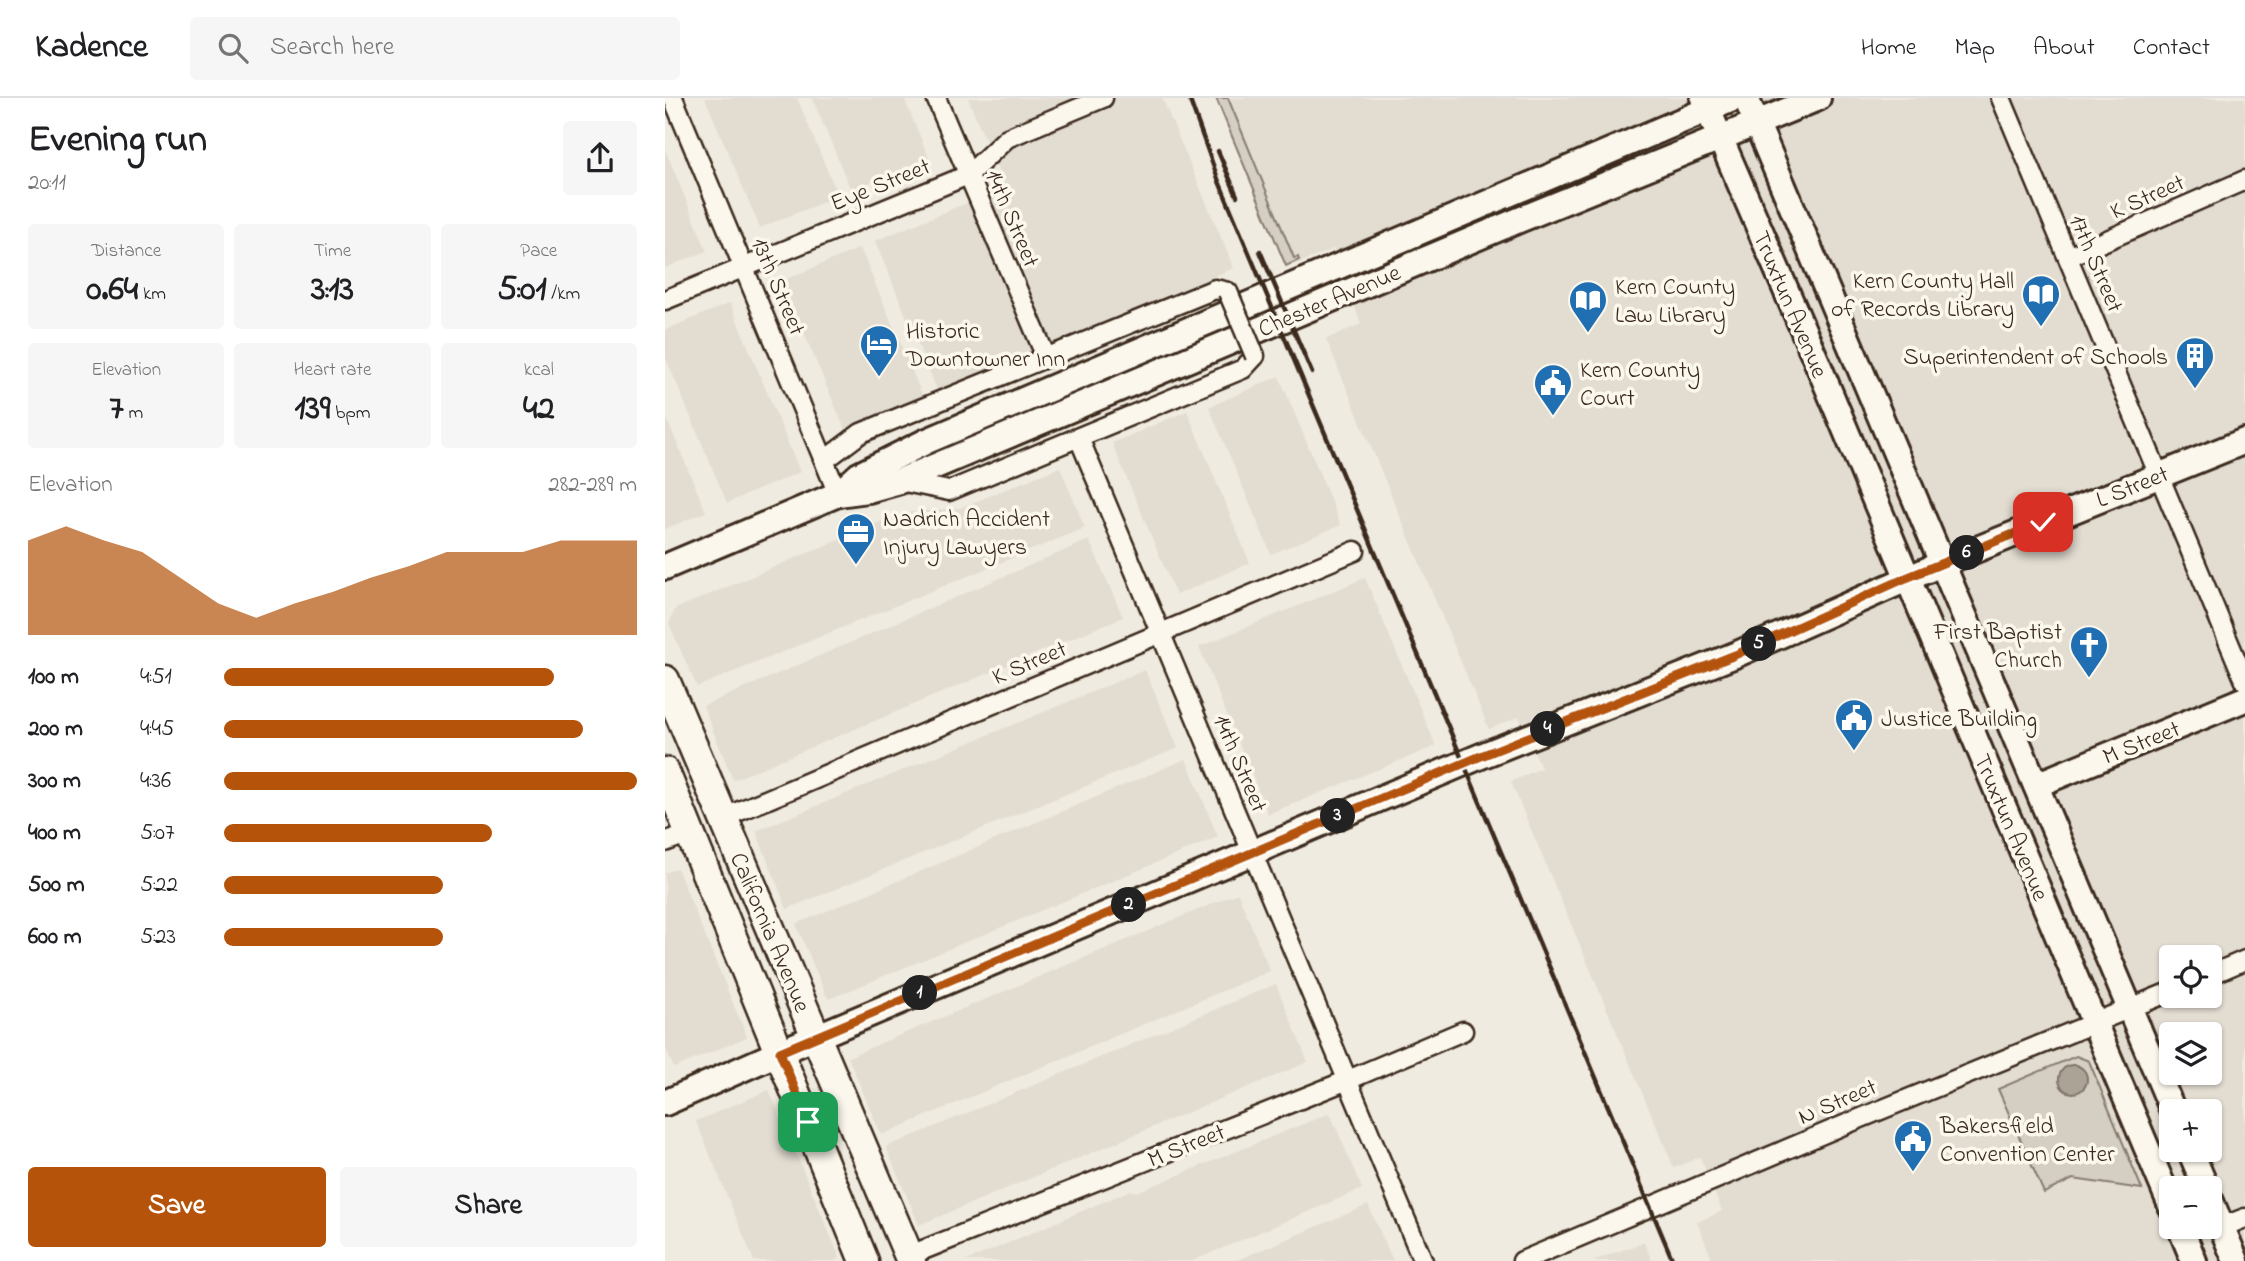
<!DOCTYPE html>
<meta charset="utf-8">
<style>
:root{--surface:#fff;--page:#f6f6f6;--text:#202124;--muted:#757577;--line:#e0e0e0;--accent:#b45309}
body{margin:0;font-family:"Indie Flower",sans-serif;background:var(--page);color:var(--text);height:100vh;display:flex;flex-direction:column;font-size:26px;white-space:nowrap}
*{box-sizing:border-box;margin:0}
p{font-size:23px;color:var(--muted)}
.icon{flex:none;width:38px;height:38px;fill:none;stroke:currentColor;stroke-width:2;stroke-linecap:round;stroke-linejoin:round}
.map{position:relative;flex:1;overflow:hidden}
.side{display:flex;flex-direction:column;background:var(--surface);width:665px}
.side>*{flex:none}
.controls{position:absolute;left:1494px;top:847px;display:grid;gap:14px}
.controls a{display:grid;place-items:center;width:63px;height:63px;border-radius:7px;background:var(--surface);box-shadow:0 2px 5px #0004;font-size:35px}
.pin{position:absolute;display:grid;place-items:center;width:60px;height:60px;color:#fff;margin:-30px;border-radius:14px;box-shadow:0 4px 10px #0006}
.km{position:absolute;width:35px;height:35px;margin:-18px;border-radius:50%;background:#222;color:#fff;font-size:19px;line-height:35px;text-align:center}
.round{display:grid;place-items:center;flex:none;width:74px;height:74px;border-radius:7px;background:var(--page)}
.summary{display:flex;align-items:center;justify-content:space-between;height:119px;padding:0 28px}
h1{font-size:38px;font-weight:800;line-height:52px}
.stats{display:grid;grid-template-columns:repeat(3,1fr);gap:10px;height:119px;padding:7px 28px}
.stats div{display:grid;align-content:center;border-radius:7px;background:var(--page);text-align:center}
.stats b{font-size:35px;font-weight:800}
.stats small{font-size:19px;font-weight:400}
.stats p{font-size:19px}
.chart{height:196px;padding:14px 28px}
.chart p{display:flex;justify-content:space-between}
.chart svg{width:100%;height:126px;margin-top:7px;fill:var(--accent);opacity:.7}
.cta{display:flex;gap:14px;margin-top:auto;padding:14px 28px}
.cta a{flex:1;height:80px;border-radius:7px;background:var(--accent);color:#fff;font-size:28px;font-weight:800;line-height:80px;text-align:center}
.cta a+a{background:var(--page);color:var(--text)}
ul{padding:0 28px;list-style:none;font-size:23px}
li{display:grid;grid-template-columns:112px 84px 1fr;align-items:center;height:52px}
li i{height:18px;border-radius:9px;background:var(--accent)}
header{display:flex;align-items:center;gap:42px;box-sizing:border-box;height:98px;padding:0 35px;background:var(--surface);border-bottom:2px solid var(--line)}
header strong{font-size:33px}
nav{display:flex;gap:38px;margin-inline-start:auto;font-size:24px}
.search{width:490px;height:63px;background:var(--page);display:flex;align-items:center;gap:18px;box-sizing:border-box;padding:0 24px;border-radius:7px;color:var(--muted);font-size:26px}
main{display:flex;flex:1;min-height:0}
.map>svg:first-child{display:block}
.built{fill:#e2dcd1;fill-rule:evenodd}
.green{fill:#d5cec3;stroke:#887c70;stroke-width:2}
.water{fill:#aca397;stroke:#7f7367;stroke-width:2}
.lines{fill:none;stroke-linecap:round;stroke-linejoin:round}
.street-casing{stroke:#3b2a1e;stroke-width:23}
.secondary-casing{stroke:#3b2a1e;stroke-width:30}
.primary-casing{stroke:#3b2a1e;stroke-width:33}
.street{stroke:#fbf7ec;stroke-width:18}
.secondary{stroke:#fbf7ec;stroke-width:24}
.primary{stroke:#fbf7ec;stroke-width:28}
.rail{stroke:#3b2a1e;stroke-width:4.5}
.street-bridge-casing{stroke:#3b2a1e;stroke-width:23;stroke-linecap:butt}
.street-bridge{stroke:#fbf7ec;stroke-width:18}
.route-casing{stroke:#fff;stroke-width:14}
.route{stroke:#b45309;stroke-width:9}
.labels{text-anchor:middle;stroke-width:7;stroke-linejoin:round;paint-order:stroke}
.street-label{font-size:24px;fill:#3b2a1e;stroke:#fbf7ec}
.poi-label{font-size:24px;fill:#3b2a1e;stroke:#fbf7ec;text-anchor:start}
</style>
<header>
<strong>Kadence</strong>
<div class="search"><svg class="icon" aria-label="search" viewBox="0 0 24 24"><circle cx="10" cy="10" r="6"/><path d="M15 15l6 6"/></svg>Search here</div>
<nav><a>Home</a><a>Map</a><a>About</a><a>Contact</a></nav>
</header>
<main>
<section class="side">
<div class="summary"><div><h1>Evening run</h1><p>20:11</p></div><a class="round"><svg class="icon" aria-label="share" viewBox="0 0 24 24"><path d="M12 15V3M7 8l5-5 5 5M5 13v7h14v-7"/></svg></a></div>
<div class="stats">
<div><p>Distance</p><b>0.64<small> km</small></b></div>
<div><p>Time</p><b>3:13</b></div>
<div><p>Pace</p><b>5:01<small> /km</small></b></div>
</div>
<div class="stats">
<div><p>Elevation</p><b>7<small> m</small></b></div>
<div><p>Heart rate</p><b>139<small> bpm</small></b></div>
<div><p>kcal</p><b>42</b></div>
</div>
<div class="chart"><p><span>Elevation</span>282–289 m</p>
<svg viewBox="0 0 160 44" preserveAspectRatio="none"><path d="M0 44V11L10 6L20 11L30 15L40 24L50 33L60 38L70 33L80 29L90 24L100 20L110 15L120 15L130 15L140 11L150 11L160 11V44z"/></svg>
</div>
<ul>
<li><b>100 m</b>4:51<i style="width:80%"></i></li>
<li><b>200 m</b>4:45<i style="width:87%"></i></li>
<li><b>300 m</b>4:36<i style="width:100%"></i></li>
<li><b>400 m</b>5:07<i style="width:65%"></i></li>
<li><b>500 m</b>5:22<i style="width:53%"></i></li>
<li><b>600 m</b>5:23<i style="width:53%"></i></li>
</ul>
<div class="cta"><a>Save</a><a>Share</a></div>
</section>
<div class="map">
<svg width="1580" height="1163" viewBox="0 0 1580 1163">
<rect width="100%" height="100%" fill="#f0ebe0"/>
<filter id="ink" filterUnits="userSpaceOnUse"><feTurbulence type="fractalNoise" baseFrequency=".0143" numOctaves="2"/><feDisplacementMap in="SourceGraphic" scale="14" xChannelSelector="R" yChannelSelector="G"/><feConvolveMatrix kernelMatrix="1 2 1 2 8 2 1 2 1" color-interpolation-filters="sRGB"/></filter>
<g filter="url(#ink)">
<g class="built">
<polygon points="40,0 132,0 173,98 95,130"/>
<polygon points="147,0 239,0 264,60 186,92"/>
<polygon points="303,0 497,0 569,170 273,294 210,143 340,89"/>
<path d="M559 0H1580V1163H1048L1032 1124 1057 1113 1035 1059 1009 1070 846 684 876 670 854 619 824 631 661 241 696 226 669 151 629 167ZM1507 859H1545V898H1507ZM1507 936H1545V975H1507ZM1507 1013H1545V1052H1507ZM1507 1090H1545V1129H1507Z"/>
<polygon points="0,51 42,153 0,170"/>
<polygon points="195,150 259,301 181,334 117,183"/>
<polygon points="65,205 135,374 62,405 0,258 0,232"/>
<polygon points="614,278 676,427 606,456 544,309"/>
<polygon points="522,313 585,465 511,497 447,345"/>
<polygon points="0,317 41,414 0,431"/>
<polygon points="395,369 420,430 32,589 4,526 10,511 237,415 295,410"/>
<polygon points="424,442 458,519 68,682 38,608"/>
<polygon points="700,480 771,648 603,716 534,549"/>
<polygon points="480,572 513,650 122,811 91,733"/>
<polygon points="521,661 553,739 164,901 161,897 131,826"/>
<polygon points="12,770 82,939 9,970 0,949 0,775"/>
<polygon points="573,795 605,873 216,1037 183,959"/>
<polygon points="611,886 643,964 254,1127 221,1049"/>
<polygon points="104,992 175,1160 169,1163 89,1163 31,1023"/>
<polygon points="665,1015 697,1091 527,1163 301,1163 466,1092 472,1094"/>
<polygon points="703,1107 728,1163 570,1163"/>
<polygon points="979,1144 987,1163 928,1163"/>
</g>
<g class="green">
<polygon points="551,0 563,0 629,160 633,159 634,162 621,168"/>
<polygon points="1411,958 1424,963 1477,1091 1408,1081 1379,1095 1333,991"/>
</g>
<circle class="water" cx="1408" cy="981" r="14"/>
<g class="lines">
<defs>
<g id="street">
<polyline points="8,0 173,396"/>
<polyline points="271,0 381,259"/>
<polyline points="1336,0 1580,583"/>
<polyline points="1403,159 1580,82"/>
<polyline points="0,202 303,77 342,40 438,0"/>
<polyline points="414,340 758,1163"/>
<polyline points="160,362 196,335 550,191 563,194"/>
<polyline points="235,383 284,393 578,271 590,258"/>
<polyline points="58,720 690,453"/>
<polyline points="0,744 26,734"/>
<polyline points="1545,877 1580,862"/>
<polyline points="1557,1129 1580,1120"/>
<polyline points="243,1158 683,982 798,933"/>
<polyline points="857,1163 1179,1027 1507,893"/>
</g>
<g id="secondary">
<polyline points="1038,0 1152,264 1507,1110"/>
<polyline points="1081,0 1508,1013"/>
<polyline points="173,396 194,377 262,343 1070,0"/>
<polyline points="0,469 173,396 203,392 235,383 854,122 1153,0"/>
<polyline points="1371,687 1580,601"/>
<polyline points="0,1005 115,954 816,658 1070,557 1278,465 1580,343"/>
<polyline points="1525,1052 1541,1090"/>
<polyline points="1545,1101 1571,1163"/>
<polyline points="1515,1129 1529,1163"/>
</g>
<g id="primary">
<polyline points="0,582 246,1163"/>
<polyline points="0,674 199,1163"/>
</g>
</defs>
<use href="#street" class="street-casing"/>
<use href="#secondary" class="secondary-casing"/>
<use href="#primary" class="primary-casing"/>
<use href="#street" class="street"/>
<use href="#secondary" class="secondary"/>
<use href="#primary" class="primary"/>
<g class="rail">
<polyline points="524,0 553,81 1008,1163"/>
<polyline points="553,53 572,98"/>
<polyline points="595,153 647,275"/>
</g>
<defs>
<polyline id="street-bridge" points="563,194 590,258"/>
</defs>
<use href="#street-bridge" class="street-bridge-casing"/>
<use href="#street-bridge" class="street-bridge"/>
</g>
</g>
<g class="lines" filter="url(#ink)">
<defs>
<polyline id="route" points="143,1024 115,954 816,658 1070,557 1241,480 1378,424"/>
</defs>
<use href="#route" class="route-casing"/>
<use href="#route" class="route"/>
</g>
<defs>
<symbol id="library-pin" viewBox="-11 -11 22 30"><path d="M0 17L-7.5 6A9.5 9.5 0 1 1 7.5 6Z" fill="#1f6fb2" stroke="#fbf7ec"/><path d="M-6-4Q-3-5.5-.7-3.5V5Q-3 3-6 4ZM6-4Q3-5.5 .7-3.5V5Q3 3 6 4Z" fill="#fff"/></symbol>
<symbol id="hotel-pin" viewBox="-11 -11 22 30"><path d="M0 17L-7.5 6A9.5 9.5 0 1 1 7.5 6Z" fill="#1f6fb2" stroke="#fbf7ec"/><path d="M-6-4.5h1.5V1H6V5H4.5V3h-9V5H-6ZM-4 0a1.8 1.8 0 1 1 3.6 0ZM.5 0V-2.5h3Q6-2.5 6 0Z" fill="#fff"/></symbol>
<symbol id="building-pin" viewBox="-11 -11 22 30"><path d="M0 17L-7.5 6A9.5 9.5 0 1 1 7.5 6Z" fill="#1f6fb2" stroke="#fbf7ec"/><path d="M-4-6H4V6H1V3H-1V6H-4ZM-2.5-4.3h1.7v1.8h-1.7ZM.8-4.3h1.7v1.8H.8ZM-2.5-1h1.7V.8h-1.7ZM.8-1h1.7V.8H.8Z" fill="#fff"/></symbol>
<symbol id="civic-pin" viewBox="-11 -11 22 30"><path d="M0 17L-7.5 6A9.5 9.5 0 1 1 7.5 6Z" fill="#1f6fb2" stroke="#fbf7ec"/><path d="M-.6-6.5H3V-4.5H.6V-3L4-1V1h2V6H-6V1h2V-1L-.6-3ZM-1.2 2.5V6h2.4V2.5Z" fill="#fff"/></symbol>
<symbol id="office-pin" viewBox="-11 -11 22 30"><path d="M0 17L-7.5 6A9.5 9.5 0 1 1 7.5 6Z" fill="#1f6fb2" stroke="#fbf7ec"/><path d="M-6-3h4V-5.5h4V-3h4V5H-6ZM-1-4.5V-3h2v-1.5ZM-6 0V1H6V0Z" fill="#fff"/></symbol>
<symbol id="church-pin" viewBox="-11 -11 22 30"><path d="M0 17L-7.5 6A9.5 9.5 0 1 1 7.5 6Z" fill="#1f6fb2" stroke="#fbf7ec"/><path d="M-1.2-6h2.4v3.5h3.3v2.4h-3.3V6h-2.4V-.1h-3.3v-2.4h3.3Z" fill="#fff"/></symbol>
</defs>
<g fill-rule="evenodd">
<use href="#library-pin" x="1354" y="174" width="44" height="60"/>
<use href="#library-pin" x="901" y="180" width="44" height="60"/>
<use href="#hotel-pin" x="192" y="224" width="44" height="60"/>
<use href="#building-pin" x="1508" y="236" width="44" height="60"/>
<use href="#civic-pin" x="866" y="263" width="44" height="60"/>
<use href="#office-pin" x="169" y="412" width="44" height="60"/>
<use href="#church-pin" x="1402" y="525" width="44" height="60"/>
<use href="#civic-pin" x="1167" y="598" width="44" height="60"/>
<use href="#civic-pin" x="1226" y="1019" width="44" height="60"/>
</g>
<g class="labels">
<g class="street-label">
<text transform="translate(215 86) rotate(-22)" y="8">Eye Street</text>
<text transform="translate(1482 98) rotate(-24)" y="8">K Street</text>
<text transform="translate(348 120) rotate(67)" y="8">14th Street</text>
<text transform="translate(1432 165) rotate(67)" y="8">17th Street</text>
<text transform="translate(114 188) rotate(67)" y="8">13th Street</text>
<text transform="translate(664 202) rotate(-23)" y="8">Chester Avenue</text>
<text transform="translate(1126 206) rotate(67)" y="8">Truxtun Avenue</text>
<text transform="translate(1467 388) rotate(-22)" y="8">L Street</text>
<text transform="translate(364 564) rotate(-23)" y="8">K Street</text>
<text transform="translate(1476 644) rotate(-22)" y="8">M Street</text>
<text transform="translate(576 665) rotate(67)" y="8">14th Street</text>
<text transform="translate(1347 729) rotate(67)" y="8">Truxtun Avenue</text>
<text transform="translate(106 834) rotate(67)" y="8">California Avenue</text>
<text transform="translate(1172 1003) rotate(-23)" y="8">N Street</text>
<text transform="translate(521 1047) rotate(-22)" y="8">M Street</text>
</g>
<g class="poi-label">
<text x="1349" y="190" text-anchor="end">Kern County Hall<tspan x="1349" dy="28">of Records Library</tspan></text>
<text x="950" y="196">Kern County<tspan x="950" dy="28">Law Library</tspan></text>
<text x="241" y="240">Historic<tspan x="241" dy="28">Downtowner Inn</tspan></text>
<text x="1503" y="266" text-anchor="end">Superintendent of Schools</text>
<text x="915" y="279">Kern County<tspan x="915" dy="28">Court</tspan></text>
<text x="218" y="428">Nadrich Accident<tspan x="218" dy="28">Injury Lawyers</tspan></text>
<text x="1397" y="541" text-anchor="end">First Baptist<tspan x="1397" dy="28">Church</tspan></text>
<text x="1216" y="628">Justice Building</text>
<text x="1275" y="1035">Bakersfield<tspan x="1275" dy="28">Convention Center</tspan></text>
</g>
</g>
</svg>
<div class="controls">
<a><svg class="icon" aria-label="locate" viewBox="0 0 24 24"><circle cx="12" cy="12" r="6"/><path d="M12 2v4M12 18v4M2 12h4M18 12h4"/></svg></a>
<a><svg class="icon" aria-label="layers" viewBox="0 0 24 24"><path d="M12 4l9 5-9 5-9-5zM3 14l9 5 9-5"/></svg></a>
<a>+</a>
<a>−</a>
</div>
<div class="pin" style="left:143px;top:1024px;background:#1e9e55"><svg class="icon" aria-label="arrive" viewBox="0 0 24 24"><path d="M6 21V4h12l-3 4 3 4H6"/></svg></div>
<div class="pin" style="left:1378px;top:424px;background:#d93025"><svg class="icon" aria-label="check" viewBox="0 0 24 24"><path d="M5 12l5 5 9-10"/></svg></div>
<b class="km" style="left:255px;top:895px">1</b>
<b class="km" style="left:464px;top:807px">2</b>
<b class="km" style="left:673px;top:718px">3</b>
<b class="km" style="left:883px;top:631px">4</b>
<b class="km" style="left:1094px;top:546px">5</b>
<b class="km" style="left:1302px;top:455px">6</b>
</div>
</main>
